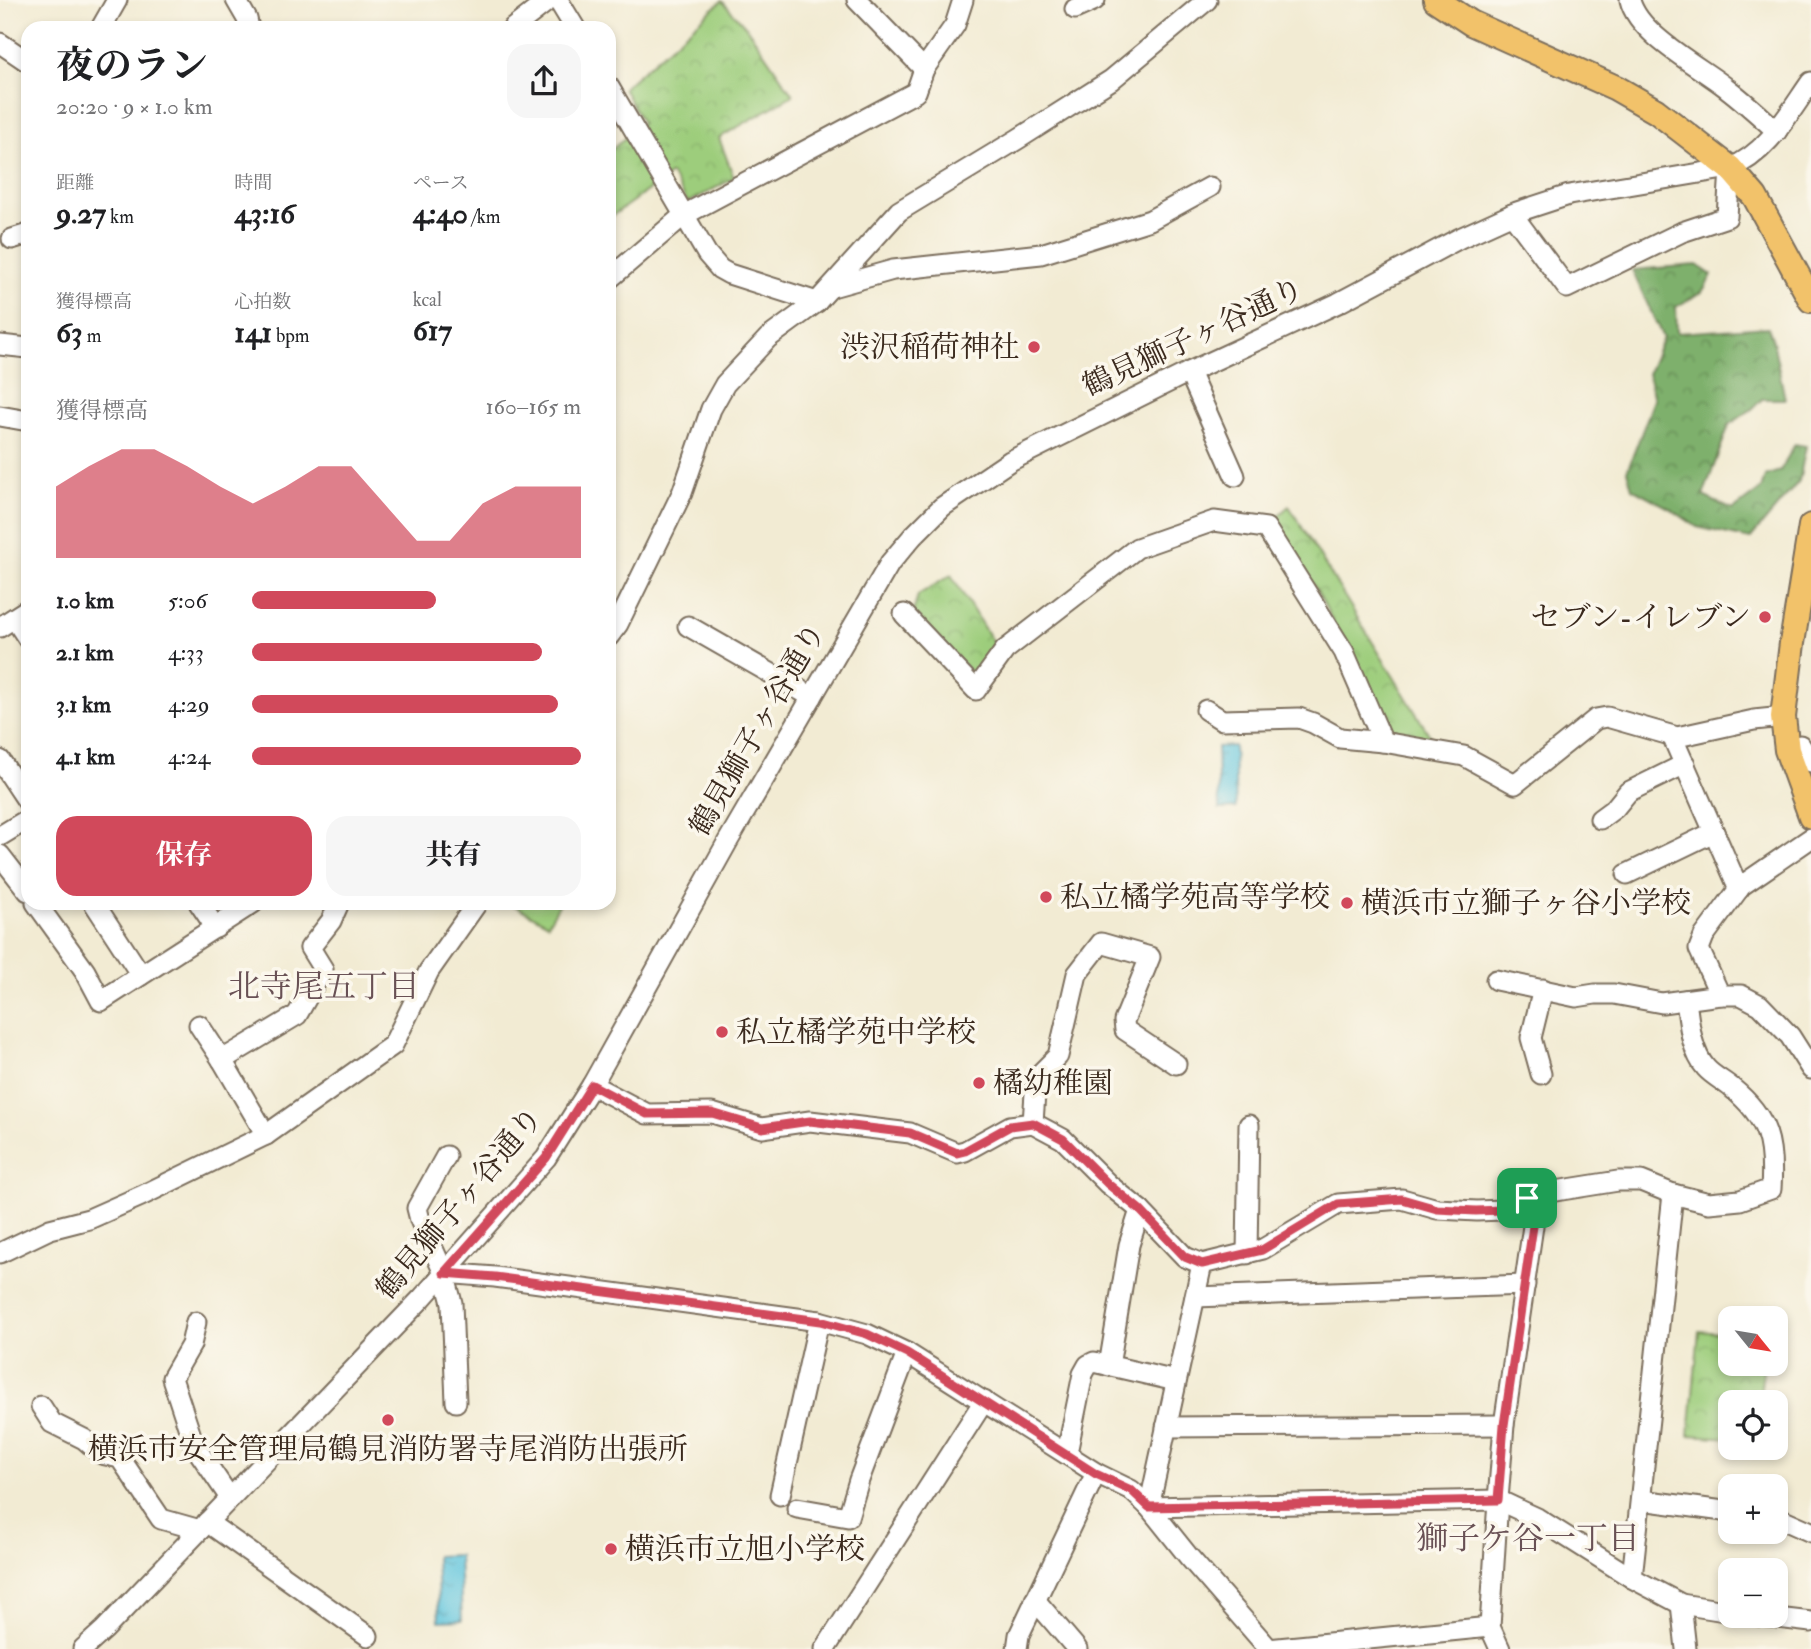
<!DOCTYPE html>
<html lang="ja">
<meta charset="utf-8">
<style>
:root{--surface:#fff;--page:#f6f6f6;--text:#202124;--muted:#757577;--accent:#d1495b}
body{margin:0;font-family:"IM FELL Double Pica","Noto Serif JP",serif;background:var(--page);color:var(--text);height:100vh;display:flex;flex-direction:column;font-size:26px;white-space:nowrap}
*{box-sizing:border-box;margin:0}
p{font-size:23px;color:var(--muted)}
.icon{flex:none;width:38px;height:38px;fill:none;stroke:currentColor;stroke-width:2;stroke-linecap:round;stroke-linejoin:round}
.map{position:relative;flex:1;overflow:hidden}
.details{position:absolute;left:21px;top:21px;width:595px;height:889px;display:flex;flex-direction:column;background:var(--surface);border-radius:21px;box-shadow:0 4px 10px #0003}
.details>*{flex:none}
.needle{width:46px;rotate:120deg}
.tools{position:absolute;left:1718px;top:1306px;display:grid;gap:14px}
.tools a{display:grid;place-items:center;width:70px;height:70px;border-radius:14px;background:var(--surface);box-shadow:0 4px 10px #0003;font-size:35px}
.pin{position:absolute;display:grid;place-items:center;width:60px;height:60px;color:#fff;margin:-30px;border-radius:14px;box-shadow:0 4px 10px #0006}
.round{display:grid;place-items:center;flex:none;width:74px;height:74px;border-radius:21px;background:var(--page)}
.head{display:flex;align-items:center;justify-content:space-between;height:119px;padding:0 35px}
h1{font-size:38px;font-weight:700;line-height:52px}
.stats{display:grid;grid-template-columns:repeat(3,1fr);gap:10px;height:119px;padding:7px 35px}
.stats div{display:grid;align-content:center}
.stats b{font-size:30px;font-weight:700}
.stats small{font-size:19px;font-weight:400}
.stats p{font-size:19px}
.chart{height:196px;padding:14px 35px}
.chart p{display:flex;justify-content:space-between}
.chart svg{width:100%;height:126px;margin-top:7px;fill:var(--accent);opacity:.7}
.button{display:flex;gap:14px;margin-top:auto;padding:14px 35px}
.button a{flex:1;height:80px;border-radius:21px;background:var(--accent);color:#fff;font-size:28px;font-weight:700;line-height:80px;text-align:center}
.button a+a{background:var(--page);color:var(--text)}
ul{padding:0 35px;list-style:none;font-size:23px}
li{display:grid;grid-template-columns:112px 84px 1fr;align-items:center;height:52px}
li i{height:18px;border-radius:9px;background:var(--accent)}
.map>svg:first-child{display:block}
.forest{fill:url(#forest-crowns);stroke:#5c6d45;stroke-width:2}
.park{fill:url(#park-crowns);stroke:#6c7c4d;stroke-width:2}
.pitch{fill:#9dcd7c;stroke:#6c7c4d;stroke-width:2}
.water{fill:url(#water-ripples);stroke:#4d787e;stroke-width:2}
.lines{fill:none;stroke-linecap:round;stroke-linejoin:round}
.minor-casing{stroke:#7b6e5d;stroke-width:23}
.major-casing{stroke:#7b6e5d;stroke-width:28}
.minor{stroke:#fff;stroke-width:19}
.major{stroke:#f2c26a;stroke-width:24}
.route-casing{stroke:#fff;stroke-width:14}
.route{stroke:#d1495b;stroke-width:9}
.poi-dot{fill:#d1495b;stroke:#fbf7ec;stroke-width:2.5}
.labels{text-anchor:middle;stroke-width:7;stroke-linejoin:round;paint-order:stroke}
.street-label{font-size:30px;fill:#3b2a1e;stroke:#fbf7ec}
.poi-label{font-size:30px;fill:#3b2a1e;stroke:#fbf7ec;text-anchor:start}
.neighbourhood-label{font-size:32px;fill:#695155;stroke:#fbf7ec}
</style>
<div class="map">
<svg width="1811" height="1649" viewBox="0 0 1811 1649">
<defs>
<pattern id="forest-crowns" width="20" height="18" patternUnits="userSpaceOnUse" patternTransform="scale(1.75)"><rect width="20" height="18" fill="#7eb06c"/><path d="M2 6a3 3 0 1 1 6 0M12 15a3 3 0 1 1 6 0" fill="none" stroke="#688f58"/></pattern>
<pattern id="park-crowns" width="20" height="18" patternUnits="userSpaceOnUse" patternTransform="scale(1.75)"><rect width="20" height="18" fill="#9dcd7c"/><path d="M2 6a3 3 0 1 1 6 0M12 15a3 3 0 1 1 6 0" fill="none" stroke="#88b06b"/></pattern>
<pattern id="water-ripples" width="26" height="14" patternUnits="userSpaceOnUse" patternTransform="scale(1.75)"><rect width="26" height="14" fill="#5fc5dd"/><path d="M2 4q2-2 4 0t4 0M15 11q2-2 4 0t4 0" fill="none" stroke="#53a9bd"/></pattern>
</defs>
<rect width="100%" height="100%" fill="#fbf7ec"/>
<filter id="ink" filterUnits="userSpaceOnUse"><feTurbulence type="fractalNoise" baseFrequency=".0143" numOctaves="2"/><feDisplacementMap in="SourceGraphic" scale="14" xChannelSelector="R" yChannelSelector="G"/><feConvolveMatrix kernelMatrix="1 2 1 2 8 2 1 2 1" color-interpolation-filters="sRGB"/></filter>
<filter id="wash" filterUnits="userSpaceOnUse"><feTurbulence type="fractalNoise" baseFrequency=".00686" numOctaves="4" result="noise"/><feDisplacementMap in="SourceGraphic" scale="28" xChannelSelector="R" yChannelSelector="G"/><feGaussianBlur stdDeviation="1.57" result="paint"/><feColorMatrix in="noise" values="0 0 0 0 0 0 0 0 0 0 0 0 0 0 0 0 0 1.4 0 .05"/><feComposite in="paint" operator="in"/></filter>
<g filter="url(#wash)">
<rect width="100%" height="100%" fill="#f2ebd3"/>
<polygon class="forest" points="1697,265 1712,275 1702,292 1676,307 1677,333 1768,327 1773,341 1785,399 1762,399 1752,409 1729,425 1703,496 1733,510 1761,489 1765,476 1780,471 1795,444 1806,446 1799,481 1750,539 1697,527 1671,509 1632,488 1627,471 1654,400 1648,373 1663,338 1632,270"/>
<g class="park">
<polygon points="722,1 747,28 793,95 719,138 734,178 688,203 671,174 612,216 609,213 609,152 642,123 623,88"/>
<polygon points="1289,506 1433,741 1389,734 1319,594 1273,520"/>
<polygon points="951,575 997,649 976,678 913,613 918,595"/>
<polygon points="1699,1331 1731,1334 1731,1363 1764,1363 1759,1402 1731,1402 1731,1438 1689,1435"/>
</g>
<polygon class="pitch" points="510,903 560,903 548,924"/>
<g class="water">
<polygon points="1234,746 1236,808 1219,809 1217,747"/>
<polygon points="459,1555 462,1620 439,1621 436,1556"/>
</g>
</g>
<g filter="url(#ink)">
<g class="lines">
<defs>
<g id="minor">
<polyline points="236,0 247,19 249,28"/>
<polyline points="558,0 575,28"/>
<polyline points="857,0 924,69"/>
<path d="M1630 0C1638 35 1701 67 1728 89 1745 102 1761 117 1777 131"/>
<polyline points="1075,9 1095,0"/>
<polyline points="101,28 117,0"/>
<polyline points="513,28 549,0"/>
<polyline points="0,43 28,62"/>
<polyline points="609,87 707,254 720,269 729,274 817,302"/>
<polyline points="1512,214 1567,288 1682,232 1727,217 1730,168"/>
<polyline points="12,239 28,234"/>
<polyline points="609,279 684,215 916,92 924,69 955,25 963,0"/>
<polyline points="832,287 893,270 1041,254 1150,220 1210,187"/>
<polyline points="0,345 28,348"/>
<polyline points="1189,372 1235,476"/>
<polyline points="0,416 28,421"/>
<polyline points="904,614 976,690 1005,650 1137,548 1214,521 1266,528 1344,652 1383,742 1464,756 1515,784 1596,719 1607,717 1677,737 1754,720 1783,717"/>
<polyline points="15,619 28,639"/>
<polyline points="688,626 812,697"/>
<polyline points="0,627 28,609"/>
<polyline points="609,636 618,624 682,493 711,409 725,384 768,338 817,302 899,211 1018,139 1111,80 1207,0"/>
<polyline points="1206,710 1222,720 1299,718 1313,723 1340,738 1383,742"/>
<polyline points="1672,736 1739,889"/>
<polyline points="1787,750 1800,745 1811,762"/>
<polyline points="0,760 28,802"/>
<polyline points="1600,819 1615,808 1628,792 1685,764"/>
<polyline points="0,836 28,819"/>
<polyline points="0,855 28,891"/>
<polyline points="1627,874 1714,832"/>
<polyline points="36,903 85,971 101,1001 253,903"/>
<polyline points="94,903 141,975"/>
<polyline points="199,903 216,928"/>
<polyline points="1496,980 1576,997 1595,994 1614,994 1662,1003 1720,995 1741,995 1760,1005 1790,1036 1811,1069"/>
<polyline points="1720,995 1699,949 1704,936 1741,886 1811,838"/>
<polyline points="199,1025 222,1060 266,1135"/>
<polyline points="222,1060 297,1015 323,969 310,948 331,921 339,903"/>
<polyline points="1541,1074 1531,1038 1543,989"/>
<polyline points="592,1085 647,1114 712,1113 762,1128 810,1121 910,1133 957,1153 965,1151 1010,1126 1033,1123 1063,1139 1108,1184 1140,1210 1185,1257 1202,1264"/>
<polyline points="1033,1123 1036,1078 1058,1056 1077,974 1101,943 1150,957 1124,1021 1125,1030 1176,1064"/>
<polyline points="446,1156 417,1208 420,1220 444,1273 452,1303 456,1402"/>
<polyline points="0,1253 50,1229 89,1219 141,1196 266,1135 393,1045 429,971 477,903"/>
<polyline points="1247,1254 1249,1125"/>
<polyline points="444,1273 495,1277 819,1321 867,1334 907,1353 1096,1473 1131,1490 1149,1507 1189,1557 1269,1649"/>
<polyline points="1195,1297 1525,1285"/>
<polyline points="196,1322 191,1345 172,1378 194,1445 230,1498"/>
<polyline points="1109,1366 1129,1245 1140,1210"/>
<polyline points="41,1406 52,1423 84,1439 101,1454 120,1458 161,1519 200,1530"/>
<polyline points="1166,1427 1504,1425"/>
<polyline points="1067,1453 1083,1374 1088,1365 1094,1362 1176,1381"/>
<polyline points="780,1495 819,1321"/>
<polyline points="1641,1500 1731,1512"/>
<path d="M1149 1507 1202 1264 1263 1249 1338 1204 1402 1199 1437 1209 1477 1211 1502 1210 1543 1193 1618 1181H1641L1673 1194 1709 1203 1740 1200 1771 1189C1774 1144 1769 1118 1732 1088 1724 1081 1713 1076 1706 1068 1691 1051 1689 1022 1686 1000"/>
<polyline points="1149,1507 1498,1500 1537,1518 1632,1578 1681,1604 1731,1612"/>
<polyline points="797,1508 848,1517 859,1480 907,1353"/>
<polyline points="1776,1519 1784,1520 1811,1532"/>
<polyline points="207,1522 368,1636"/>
<polyline points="1632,1578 1673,1194"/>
<polyline points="1035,1600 1077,1649"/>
<polyline points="1681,1604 1686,1649"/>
<polyline points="1752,1615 1811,1622"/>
<path d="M83 1649 104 1630 422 1298 546 1158 592 1085 728 841 890 563 913 536 942 507 1010 461 1189 372 1338 303 1460 238 1517 212 1569 195 1730 168C1767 154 1789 113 1811 82"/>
<polyline points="825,1649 984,1401"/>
<polyline points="1017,1649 1019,1635 1096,1473"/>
<polyline points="1268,1649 1490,1627"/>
<polyline points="1500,1649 1490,1627 1498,1500 1504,1425 1533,1226 1527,1198"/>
</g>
<g id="major">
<polyline points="1436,0 1471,23 1616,88 1656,111 1730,168 1755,197 1811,300"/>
<polyline points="1811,526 1792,643 1783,717 1787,750 1811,816"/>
</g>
</defs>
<use href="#minor" class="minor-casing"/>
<use href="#major" class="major-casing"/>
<use href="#minor" class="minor"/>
<use href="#major" class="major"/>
</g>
</g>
<g class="lines" filter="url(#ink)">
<defs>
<polygon id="route" points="592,1085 647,1114 712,1113 762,1128 810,1121 910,1133 957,1153 965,1151 1010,1126 1033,1123 1063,1139 1108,1184 1140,1210 1185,1257 1202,1264 1262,1250 1338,1204 1402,1199 1437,1209 1476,1211 1502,1210 1527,1198 1533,1226 1504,1425 1498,1500 1149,1507 1131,1490 1096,1474 907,1353 867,1334 820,1321 495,1277 444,1273 546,1158"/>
</defs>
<use href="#route" class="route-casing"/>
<use href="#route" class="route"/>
</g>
<g class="poi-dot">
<circle cx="1034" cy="347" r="7"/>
<circle cx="1765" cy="617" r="7"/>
<circle cx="1046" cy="897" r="7"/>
<circle cx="1347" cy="903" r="7"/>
<circle cx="722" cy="1032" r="7"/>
<circle cx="979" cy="1083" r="7"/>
<circle cx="388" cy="1420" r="7"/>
<circle cx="611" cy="1549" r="7"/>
</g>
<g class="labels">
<g class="street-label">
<text transform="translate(1193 337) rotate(-25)" y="10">鶴見獅子ヶ谷通り</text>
<text transform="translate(757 729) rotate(-60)" y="10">鶴見獅子ヶ谷通り</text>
<text transform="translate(459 1203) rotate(-50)" y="10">鶴見獅子ヶ谷通り</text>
</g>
<g class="poi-label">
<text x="1020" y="357" text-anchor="end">渋沢稲荷神社</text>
<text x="1751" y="627" text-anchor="end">セブン-イレブン</text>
<text x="1060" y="907">私立橘学苑高等学校</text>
<text x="1361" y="913">横浜市立獅子ヶ谷小学校</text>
<text x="736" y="1042">私立橘学苑中学校</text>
<text x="993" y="1093">橘幼稚園</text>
<text x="388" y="1459" text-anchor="middle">横浜市安全管理局鶴見消防署寺尾消防出張所</text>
<text x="625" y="1559">横浜市立旭小学校</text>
</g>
<g class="neighbourhood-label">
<text x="324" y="997">北寺尾五丁目</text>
<text x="1528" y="1549">獅子ケ谷一丁目</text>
</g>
</g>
</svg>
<div class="tools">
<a><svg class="needle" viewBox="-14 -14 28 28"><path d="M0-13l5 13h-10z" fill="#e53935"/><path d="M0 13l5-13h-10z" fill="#757577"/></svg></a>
<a><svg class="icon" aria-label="locate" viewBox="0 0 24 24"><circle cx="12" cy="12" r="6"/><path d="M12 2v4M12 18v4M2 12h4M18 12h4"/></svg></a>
<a>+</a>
<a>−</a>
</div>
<div class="pin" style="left:1527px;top:1198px;background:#1e9e55"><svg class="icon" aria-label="arrive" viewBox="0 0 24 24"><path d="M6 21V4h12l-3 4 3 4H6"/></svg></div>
<section class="details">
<div class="head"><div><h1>夜のラン</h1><p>20:20 · 9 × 1.0 km</p></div><a class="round"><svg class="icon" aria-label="share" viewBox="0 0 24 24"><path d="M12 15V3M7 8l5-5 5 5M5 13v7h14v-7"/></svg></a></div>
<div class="stats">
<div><p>距離</p><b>9.27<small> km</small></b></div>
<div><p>時間</p><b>43:16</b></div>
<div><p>ペース</p><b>4:40<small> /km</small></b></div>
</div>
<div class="stats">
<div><p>獲得標高</p><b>63<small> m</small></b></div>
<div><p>心拍数</p><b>141<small> bpm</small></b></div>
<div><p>kcal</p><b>617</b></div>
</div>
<div class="chart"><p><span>獲得標高</span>160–165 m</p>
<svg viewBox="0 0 160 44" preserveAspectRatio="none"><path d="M0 44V19L10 12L20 6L30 6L40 12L50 19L60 25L70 19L80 12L90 12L100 25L110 38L120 38L130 25L140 19L150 19L160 19V44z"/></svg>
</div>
<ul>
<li><b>1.0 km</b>5:06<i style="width:56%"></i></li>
<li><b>2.1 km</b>4:33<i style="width:88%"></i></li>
<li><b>3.1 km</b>4:29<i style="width:93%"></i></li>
<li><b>4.1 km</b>4:24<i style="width:100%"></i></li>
</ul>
<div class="button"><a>保存</a><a>共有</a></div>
</section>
</div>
